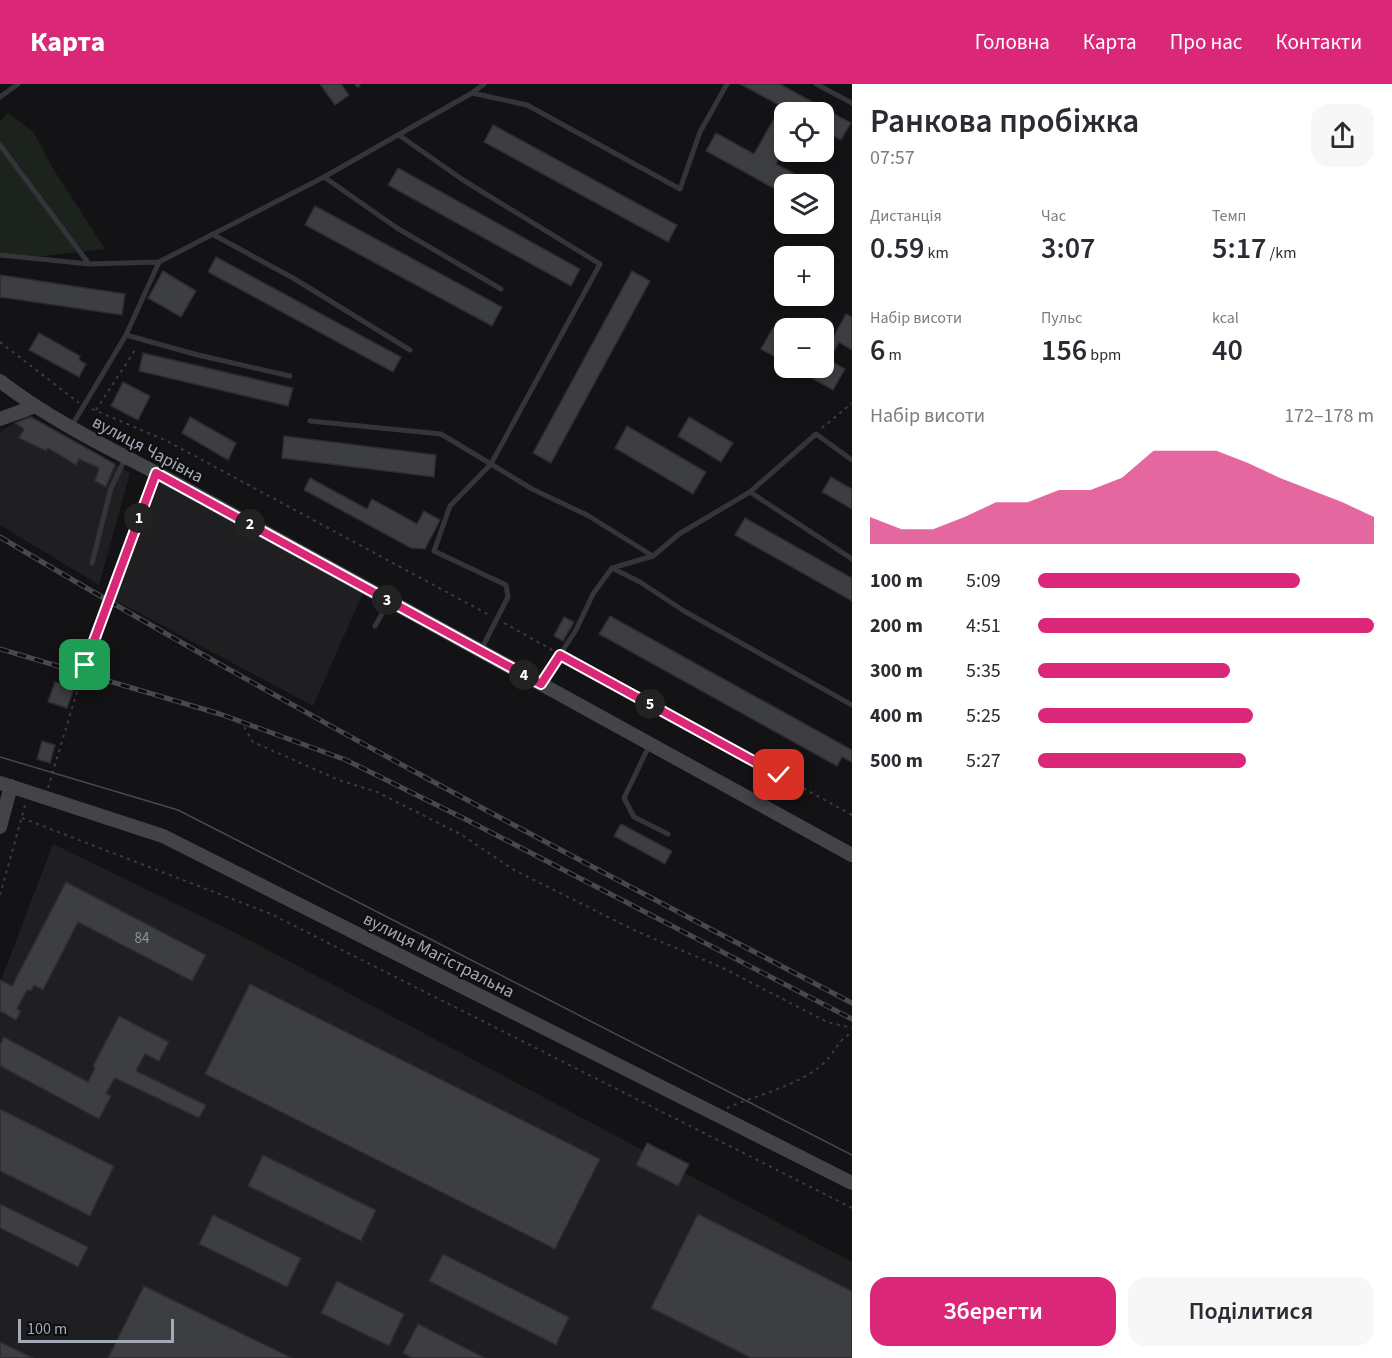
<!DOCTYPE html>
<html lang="uk">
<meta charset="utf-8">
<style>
:root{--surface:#fff;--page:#f7f7f7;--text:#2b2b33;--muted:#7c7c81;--accent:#db2777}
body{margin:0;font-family:"Source Sans 3",sans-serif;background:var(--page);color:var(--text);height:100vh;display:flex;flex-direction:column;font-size:22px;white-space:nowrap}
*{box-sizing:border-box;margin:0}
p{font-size:20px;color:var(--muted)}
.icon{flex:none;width:33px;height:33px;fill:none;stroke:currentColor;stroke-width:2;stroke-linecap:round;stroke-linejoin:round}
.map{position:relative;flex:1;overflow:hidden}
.panel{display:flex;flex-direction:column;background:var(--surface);width:540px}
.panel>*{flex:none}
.buttons{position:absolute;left:774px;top:18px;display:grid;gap:12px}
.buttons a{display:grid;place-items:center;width:60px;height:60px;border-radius:12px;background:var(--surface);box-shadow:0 3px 9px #0003;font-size:30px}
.scale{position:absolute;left:18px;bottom:15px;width:156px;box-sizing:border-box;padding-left:6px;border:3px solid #a4a9b6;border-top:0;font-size:16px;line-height:21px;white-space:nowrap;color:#a4a9b6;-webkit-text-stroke:4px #0e0e10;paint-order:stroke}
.pin{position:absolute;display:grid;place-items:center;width:51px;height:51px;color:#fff;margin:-26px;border-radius:12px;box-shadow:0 3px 9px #0006}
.km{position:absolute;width:30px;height:30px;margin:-15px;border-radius:50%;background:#222;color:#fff;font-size:16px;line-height:30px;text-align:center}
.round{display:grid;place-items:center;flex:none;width:63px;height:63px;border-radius:18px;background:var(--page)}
.overview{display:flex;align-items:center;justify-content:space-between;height:102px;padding:0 18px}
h1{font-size:33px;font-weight:600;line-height:45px}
.figures{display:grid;grid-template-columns:repeat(3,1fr);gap:9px;height:102px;padding:6px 18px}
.figures div{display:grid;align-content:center}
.figures b{font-size:30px;font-weight:600}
.figures small{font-size:16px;font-weight:400}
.figures p{font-size:16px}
.chart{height:168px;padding:12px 18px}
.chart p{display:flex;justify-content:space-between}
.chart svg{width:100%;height:108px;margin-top:6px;fill:var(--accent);opacity:.7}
.primary-button{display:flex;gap:12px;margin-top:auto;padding:12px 18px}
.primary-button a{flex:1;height:69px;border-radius:18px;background:var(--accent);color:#fff;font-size:24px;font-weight:600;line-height:69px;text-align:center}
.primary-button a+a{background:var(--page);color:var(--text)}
ul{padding:0 18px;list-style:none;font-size:20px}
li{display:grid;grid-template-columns:96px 72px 1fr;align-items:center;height:45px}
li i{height:15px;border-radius:8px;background:var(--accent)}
header{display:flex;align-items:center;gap:36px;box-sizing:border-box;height:84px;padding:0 30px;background:var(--accent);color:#fff}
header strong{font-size:28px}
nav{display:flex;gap:33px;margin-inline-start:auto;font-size:21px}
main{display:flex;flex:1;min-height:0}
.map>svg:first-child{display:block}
.built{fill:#1f1f22}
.green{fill:#1b231c}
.building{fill:#3d3e42;stroke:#2d2d31;stroke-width:1.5}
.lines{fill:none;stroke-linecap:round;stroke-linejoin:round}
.path{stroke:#3a3c41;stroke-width:2;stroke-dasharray:3 4.5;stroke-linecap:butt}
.lane{stroke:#34353a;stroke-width:5}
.secondary{stroke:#42444a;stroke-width:14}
.tram{stroke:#47494f;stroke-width:1.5}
.rail-casing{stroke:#47494f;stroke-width:5}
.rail{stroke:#0e0e10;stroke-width:3;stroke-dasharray:9;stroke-linecap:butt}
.route-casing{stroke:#fff;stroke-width:12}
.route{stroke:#db2777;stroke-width:8}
.labels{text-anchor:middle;stroke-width:4.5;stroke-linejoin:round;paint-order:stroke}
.number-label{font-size:15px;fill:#8a8e99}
.street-label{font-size:18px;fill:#a4a9b6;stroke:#0e0e10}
</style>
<header>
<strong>Карта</strong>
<nav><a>Головна</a><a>Карта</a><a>Про нас</a><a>Контакти</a></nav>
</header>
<main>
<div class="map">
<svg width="852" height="1274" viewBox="0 0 852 1274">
<rect width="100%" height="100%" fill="#131315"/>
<g class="built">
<polygon points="28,331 130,389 99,501 0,441 0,348"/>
<polygon points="159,396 363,509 313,622 115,516"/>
<polygon points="53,760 236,849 852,1178 852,1274 0,1274 0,899"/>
</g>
<polygon class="green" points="8,29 34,49 52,83 105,165 43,172 0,170 0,37"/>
<g class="building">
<polygon points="320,0 341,0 349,11 335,21"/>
<polygon points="740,0 780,0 851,39 841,56 824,47 824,28 784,28 784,65 776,80 814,100 784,100 784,110 706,67 716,49 754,70 781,22"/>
<polygon points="493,41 677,141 668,158 484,58"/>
<polygon points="398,84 580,185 571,202 388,101"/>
<polygon points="315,122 502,223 492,242 305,141"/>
<polygon points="216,173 401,273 393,288 208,188"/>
<polygon points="163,187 196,207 181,233 148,214"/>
<polygon points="632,187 650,197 551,379 533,369"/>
<polygon points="0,191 125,210 122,231 0,213"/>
<polygon points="846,230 852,233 852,266 839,258 829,276 845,285 833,306 794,284 824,284 824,270"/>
<polygon points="773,244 784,250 784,278 761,265"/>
<polygon points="39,249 80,272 79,276 86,280 79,293 29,266"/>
<polygon points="143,269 293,304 288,322 139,287"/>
<polygon points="123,298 150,312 138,336 111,322"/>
<polygon points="31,333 115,380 106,403 95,397 99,384 79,375 76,381 48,364 46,367 19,354 24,345 15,339"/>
<polygon points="190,333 236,359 228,376 182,349"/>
<polygon points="689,333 733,359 721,378 678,352"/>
<polygon points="627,342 706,388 693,410 615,364"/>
<polygon points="284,352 436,371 434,393 282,374"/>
<polygon points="831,393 852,405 852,425 822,408"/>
<polygon points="310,394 367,425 372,415 417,440 424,427 440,436 425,465 411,464 304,406"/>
<polygon points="745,434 852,494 852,517 735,451"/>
<polygon points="610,532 852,666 852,678 842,673 837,682 599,550"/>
<polygon points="564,533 574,538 563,557 554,552"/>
<polygon points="55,598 74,604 67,624 48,618"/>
<polygon points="42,657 55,661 50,679 37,675"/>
<polygon points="621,740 672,767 665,780 614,752"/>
<polygon points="66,798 206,871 192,897 78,838 43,906 34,901 31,907 27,906 17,925 21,927 16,936 0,927 0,896 12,902"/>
<polygon points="250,900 600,1075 555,1165 205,990"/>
<polygon points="119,932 169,958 159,977 145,970 136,987 206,1021 199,1034 115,994 106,1009 111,1012 99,1035 0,982 0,961 4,953 88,998 95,984 93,982"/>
<polygon points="0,1025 114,1082 90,1132 0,1087"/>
<polygon points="647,1059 689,1080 678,1102 636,1081"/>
<polygon points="263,1071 376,1126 361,1157 248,1102"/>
<polygon points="0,1120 88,1163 78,1183 0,1144"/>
<polygon points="698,1130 852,1207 852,1274 751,1274 651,1224"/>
<polygon points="213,1131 301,1174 287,1203 199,1160"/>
<polygon points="443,1170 569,1233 556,1261 429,1197"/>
<polygon points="337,1197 404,1230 389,1262 321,1229"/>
<polygon points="144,1202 292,1274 108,1274"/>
<polygon points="418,1240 485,1274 412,1274 403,1269"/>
<polygon points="0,1258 33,1274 0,1274"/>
</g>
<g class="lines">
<g class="path">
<polyline points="0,258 79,319"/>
<polyline points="92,325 167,357 491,532"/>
<polyline points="96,326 137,263"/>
<polyline points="822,344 852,319"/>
<polyline points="504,539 554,567"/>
<polyline points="567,574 852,731"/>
<polyline points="244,643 253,658 339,696 377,708 462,751 514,786 636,847 723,884 827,938 852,944"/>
<polyline points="48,704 85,581 152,400"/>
<polyline points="22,734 271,830 852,1124"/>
<polyline points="0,811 26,718"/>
<path d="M727 1024C758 1010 797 1003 824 979 835 969 838 955 852 949"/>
</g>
<g class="lane">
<polyline points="357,0 358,1"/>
<polyline points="816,0 852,19"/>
<polyline points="472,9 484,0"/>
<polyline points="0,13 18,0"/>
<polyline points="399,51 463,96 600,180 491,380 532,405 587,431 653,472 612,484 593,510 576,546 541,600"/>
<polyline points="0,61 89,180 159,178 324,93 472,9 527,21 680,105 700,48 727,0"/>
<polyline points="324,93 397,144 501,205"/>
<polyline points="212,150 293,194 410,266"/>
<polyline points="0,171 89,180"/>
<polyline points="126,251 198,271 290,292"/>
<polyline points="310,337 441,350 491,380 450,422 434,467 506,501 508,513 481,566"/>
<polyline points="71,343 126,251 159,178"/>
<polyline points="750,408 816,350 852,376"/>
<polyline points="653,472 679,450 750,408 852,475"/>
<polyline points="92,479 111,404 125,375"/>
<polyline points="612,484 640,498 684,527 852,621"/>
<polyline points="375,542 389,518"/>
<polyline points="649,662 624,714 634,733 668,750"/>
</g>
<g class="secondary">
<path d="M0 297C53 338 111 365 170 396L852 771"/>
<polyline points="0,335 33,323"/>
<polyline points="0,699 163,752 852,1099"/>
<polyline points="0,743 11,702"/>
</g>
<polyline class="tram" points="0,673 178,726 852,1071"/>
<defs>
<g id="rail">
<path d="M0 453C278 619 565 769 852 919"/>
<polyline points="0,565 220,630 346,676 469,737 852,935"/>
</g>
</defs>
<use href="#rail" class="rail-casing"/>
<use href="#rail" class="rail"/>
</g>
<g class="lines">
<defs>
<polyline id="route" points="85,581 156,389 541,600 560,571 779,691"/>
</defs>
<use href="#route" class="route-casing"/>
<use href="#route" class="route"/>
</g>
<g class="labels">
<g class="number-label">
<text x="142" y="859">84</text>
</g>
<g class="street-label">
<text transform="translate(148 365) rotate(28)" y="6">вулиця Чарівна</text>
<text transform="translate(439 871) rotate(27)" y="6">вулиця Магістральна</text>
</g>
</g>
</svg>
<div class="buttons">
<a><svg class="icon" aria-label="locate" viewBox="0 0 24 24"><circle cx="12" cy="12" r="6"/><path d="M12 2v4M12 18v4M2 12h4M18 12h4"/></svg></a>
<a><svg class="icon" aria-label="layers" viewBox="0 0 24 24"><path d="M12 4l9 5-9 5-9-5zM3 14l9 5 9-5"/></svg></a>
<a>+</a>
<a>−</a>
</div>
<div class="scale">100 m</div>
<div class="pin" style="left:85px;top:581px;background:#1e9e55"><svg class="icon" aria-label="arrive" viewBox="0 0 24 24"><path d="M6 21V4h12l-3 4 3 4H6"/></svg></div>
<div class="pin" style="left:779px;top:691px;background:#d93025"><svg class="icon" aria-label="check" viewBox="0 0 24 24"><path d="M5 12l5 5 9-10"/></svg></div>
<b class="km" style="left:139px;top:434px">1</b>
<b class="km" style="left:250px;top:440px">2</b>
<b class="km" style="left:387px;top:516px">3</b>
<b class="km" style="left:524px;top:591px">4</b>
<b class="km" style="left:650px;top:620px">5</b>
</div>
<section class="panel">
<div class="overview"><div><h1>Ранкова пробіжка</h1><p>07:57</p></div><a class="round"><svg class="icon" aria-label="share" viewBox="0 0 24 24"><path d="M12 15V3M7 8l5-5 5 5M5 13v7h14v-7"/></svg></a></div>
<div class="figures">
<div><p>Дистанція</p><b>0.59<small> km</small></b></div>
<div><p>Час</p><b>3:07</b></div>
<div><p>Темп</p><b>5:17<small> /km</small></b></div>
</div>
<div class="figures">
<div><p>Набір висоти</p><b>6<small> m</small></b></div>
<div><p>Пульс</p><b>156<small> bpm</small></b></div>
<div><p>kcal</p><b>40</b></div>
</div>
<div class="chart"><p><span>Набір висоти</span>172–178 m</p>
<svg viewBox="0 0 160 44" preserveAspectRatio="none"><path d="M0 44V33L10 38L20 38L30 33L40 27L50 27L60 22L70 22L80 17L90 6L100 6L110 6L120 11L130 17L140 22L150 27L160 33V44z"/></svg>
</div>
<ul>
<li><b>100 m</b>5:09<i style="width:78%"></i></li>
<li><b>200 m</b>4:51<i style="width:100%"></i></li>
<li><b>300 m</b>5:35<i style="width:57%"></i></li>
<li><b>400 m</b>5:25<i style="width:64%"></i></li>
<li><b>500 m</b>5:27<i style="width:62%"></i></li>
</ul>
<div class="primary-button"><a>Зберегти</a><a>Поділитися</a></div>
</section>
</main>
